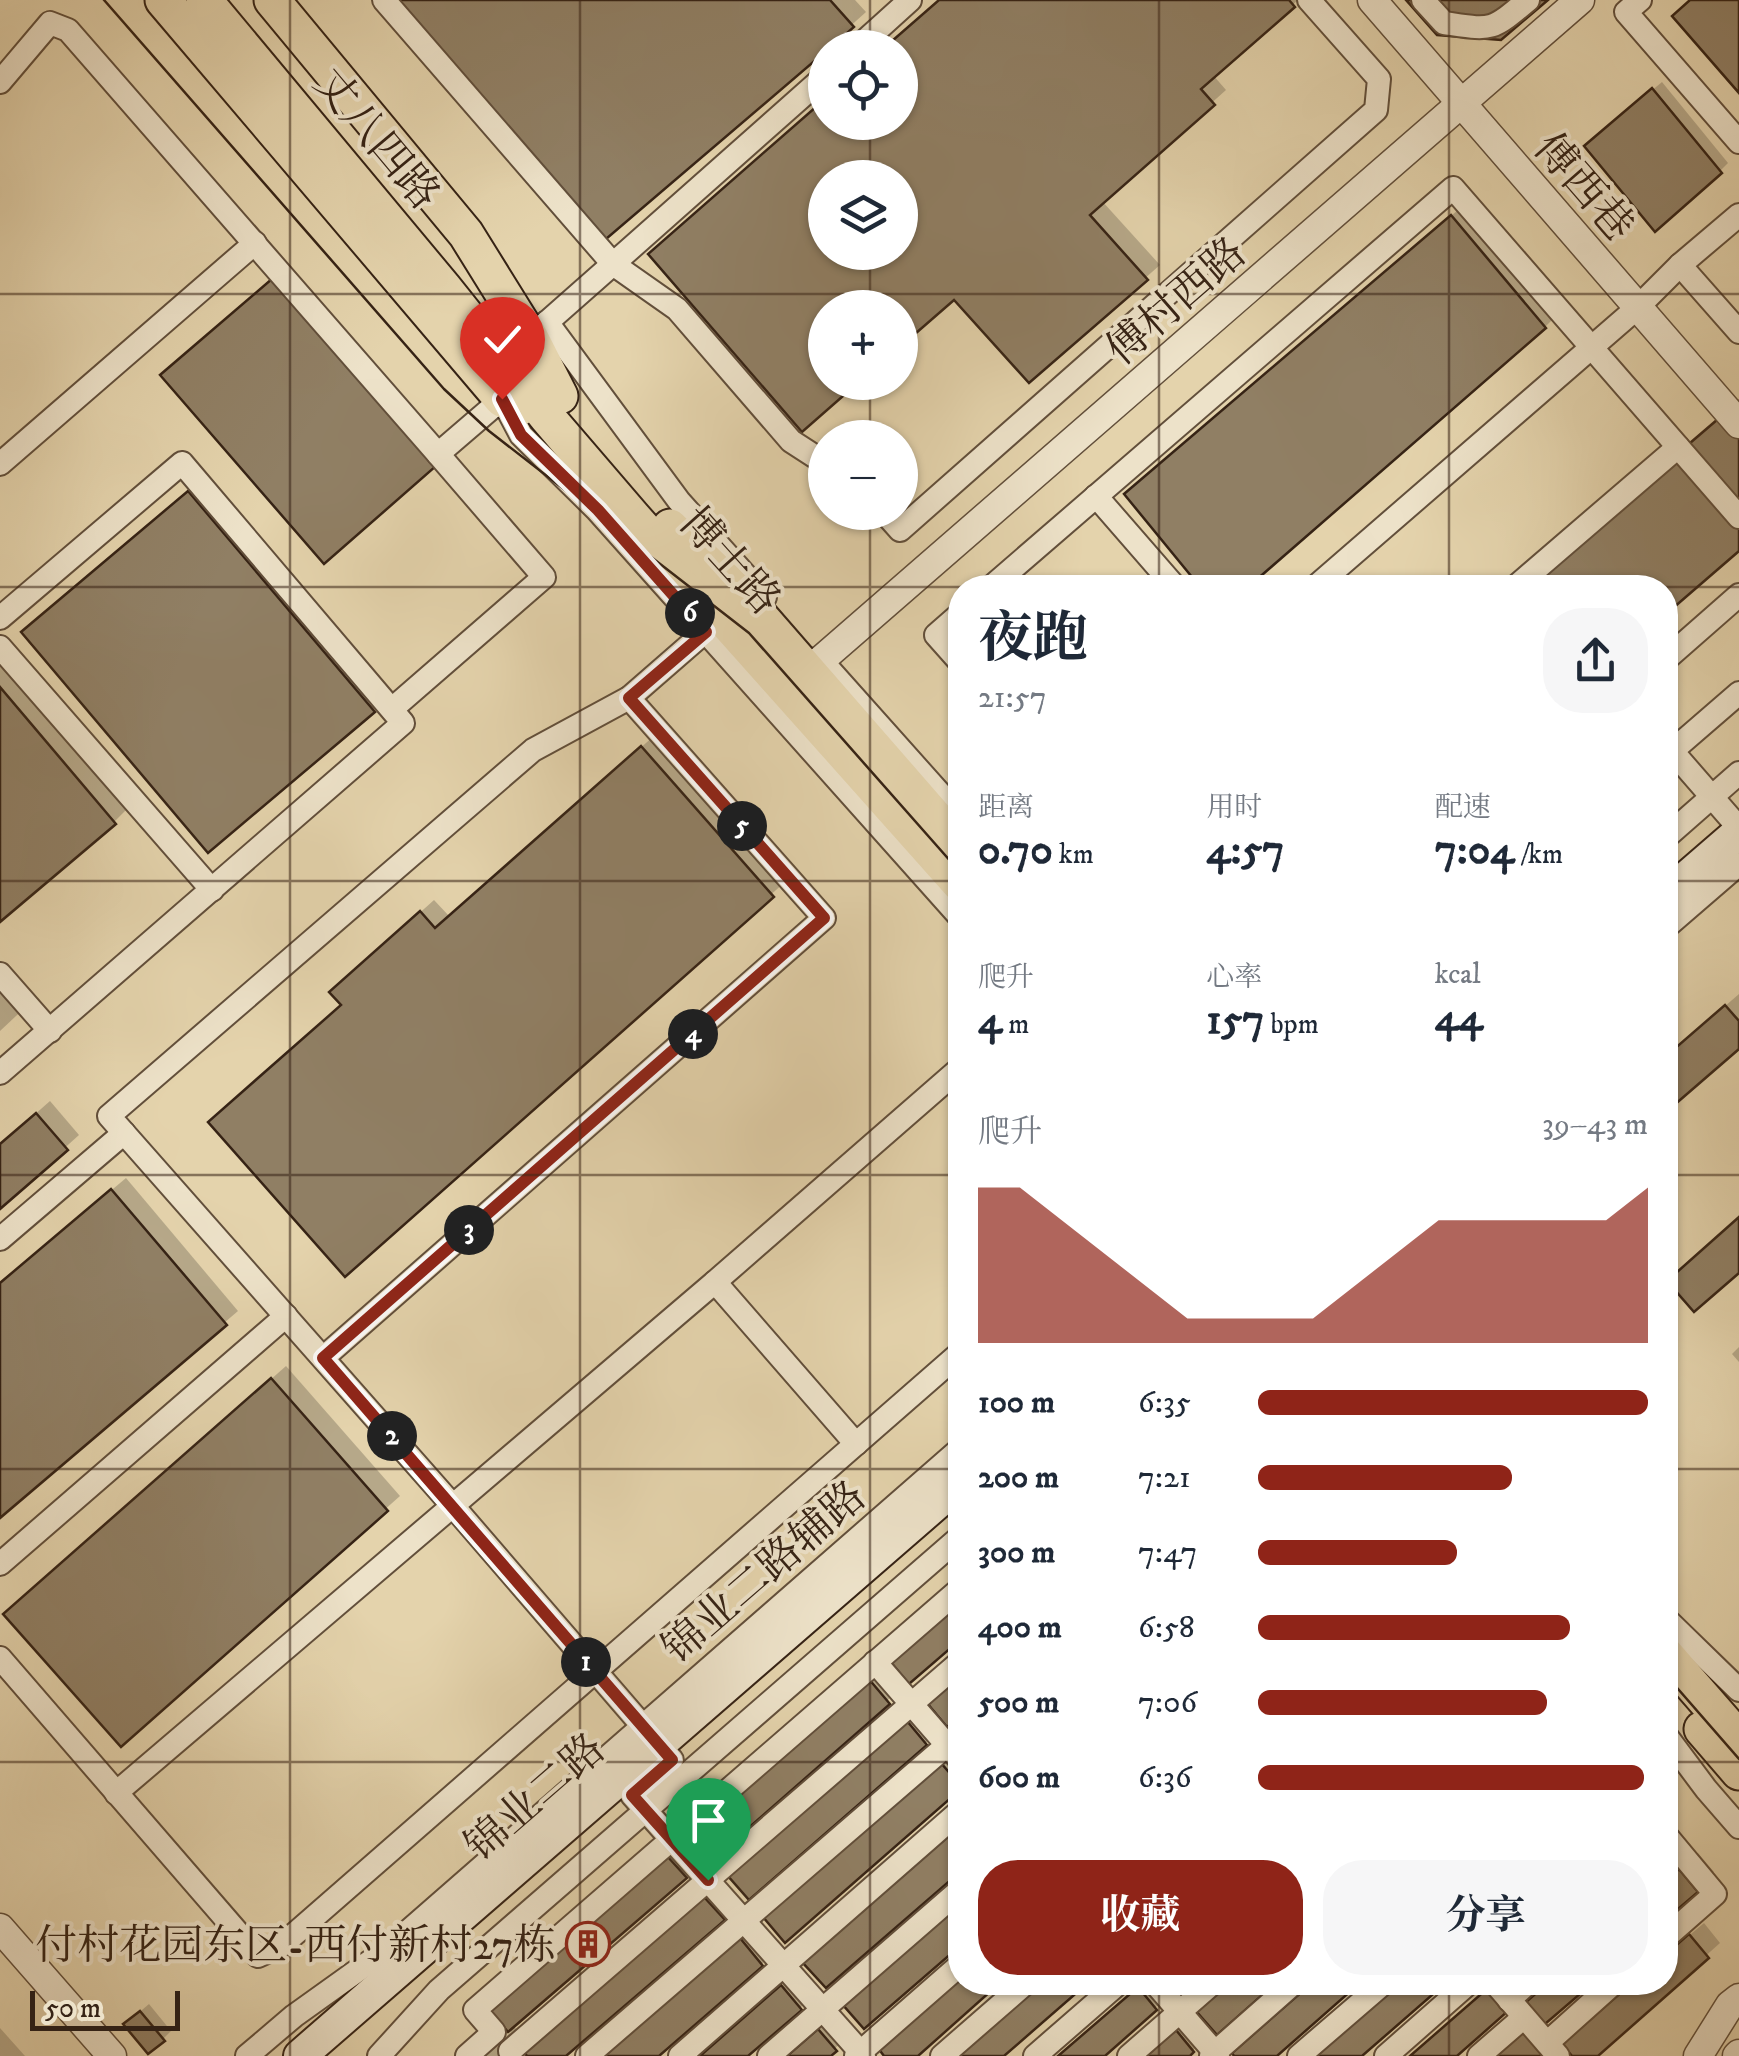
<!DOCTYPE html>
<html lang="zh">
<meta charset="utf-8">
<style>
:root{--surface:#fff;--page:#f6f6f7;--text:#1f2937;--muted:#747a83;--accent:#8f2418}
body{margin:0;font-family:"IM FELL DW Pica","Noto Serif SC",serif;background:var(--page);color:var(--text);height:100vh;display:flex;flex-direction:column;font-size:38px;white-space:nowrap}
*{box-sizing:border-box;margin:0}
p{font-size:32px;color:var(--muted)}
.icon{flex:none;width:55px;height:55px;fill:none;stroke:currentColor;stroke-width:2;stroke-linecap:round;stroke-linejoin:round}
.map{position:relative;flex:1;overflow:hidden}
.drawer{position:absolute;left:948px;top:575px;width:730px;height:1420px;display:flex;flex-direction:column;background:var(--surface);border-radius:40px;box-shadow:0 2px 8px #0004}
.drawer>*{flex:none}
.controls{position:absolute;left:808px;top:30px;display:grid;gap:20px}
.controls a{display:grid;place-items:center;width:110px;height:110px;border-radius:50%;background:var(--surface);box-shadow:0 2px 8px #0004;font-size:50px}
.scale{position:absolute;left:30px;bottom:25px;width:150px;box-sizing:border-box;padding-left:10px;border:5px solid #362315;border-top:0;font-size:28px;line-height:35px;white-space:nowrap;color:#362315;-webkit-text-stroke:8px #ede2c9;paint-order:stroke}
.pin{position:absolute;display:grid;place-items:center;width:85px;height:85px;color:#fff;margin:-102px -42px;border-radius:50% 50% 50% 0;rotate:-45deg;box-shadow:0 0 10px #0007}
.pin .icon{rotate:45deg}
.km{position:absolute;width:50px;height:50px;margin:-25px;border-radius:50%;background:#222;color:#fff;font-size:28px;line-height:50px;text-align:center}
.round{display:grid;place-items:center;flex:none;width:105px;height:105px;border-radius:40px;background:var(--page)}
.headline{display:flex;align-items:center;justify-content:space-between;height:170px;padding:0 30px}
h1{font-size:55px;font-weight:700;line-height:75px}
.figures{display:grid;grid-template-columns:repeat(3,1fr);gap:15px;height:170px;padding:10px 30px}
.figures div{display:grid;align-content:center}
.figures b{font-size:42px;font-weight:700}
.figures small{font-size:28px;font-weight:400}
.figures p{font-size:28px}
.chart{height:280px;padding:20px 30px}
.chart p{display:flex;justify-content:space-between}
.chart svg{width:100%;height:180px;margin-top:10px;fill:var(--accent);opacity:.7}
.button{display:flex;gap:20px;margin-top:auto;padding:20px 30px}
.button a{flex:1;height:115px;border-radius:40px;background:var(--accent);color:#fff;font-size:40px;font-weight:700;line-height:115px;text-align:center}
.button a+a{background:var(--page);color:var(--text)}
ul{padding:0 30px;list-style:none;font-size:32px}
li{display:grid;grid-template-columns:160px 120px 1fr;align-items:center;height:75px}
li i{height:25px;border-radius:12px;background:var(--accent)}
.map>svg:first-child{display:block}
.shadow{fill:#0003;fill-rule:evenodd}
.building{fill:#907f64;stroke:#362315;stroke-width:2.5;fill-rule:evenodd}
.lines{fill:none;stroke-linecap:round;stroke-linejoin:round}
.minor-casing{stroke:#624f3b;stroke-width:26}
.tertiary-casing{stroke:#624f3b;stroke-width:31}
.secondary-casing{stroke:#362315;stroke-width:36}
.primary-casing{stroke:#362315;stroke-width:39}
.minor{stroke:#ede2c9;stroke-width:22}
.tertiary{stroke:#ede2c9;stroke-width:28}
.secondary{stroke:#ede2c9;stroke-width:32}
.primary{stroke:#e4d3ac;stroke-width:35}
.tram{stroke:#362315;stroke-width:2.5}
.route-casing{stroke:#fff;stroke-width:20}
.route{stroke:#8f2418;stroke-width:12}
.grid{fill:none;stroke:#362315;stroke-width:2.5;stroke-opacity:0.55}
.labels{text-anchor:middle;stroke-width:8;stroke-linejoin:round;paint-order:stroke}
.street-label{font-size:42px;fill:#362315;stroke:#ede2c9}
.poi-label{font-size:42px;fill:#362315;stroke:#ede2c9;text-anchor:end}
</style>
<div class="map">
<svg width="1739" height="2056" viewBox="0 0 1739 2056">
<rect width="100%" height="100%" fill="#e4d3ac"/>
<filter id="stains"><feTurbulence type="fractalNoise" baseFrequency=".002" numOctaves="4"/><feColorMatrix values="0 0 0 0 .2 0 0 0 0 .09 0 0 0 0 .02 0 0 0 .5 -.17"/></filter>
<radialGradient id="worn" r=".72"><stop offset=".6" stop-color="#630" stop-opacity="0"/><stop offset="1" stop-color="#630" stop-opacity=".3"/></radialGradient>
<g class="shadow">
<polygon points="399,0 855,0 866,12 825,49"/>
<path d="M940 0H1298L1213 75 1226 90 1102 201 1160 265 1029 380 954 296 900 343V308H825L803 429 825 101V122H900ZM825 178H900V252H825Z"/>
<polygon points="1662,82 1728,163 1720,171 1595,138"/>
<polygon points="1465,204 1558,314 1545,327 1140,481"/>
<polygon points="207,475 391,692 373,710 43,615"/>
<polygon points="0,653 132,804 114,822 0,919"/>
<polygon points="655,735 785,882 346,1273 344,1004 346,979 434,900 450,917"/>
<polygon points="0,965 31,1002 0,1031"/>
<polygon points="1739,994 1739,1046 1665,1110 1665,1058"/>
<polygon points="50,1101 79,1135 0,1206 0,1145"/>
<polygon points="126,1178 238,1311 0,1515 0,1284"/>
<polygon points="1739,1347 1739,1362 1732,1354"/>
<polygon points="1665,1359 1674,1362 1665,1388"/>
<polygon points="286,1366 400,1496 121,1744 20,1601"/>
<polygon points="960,1637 910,1680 714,1856 888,1662 900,1677"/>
<polygon points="948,1685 960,1713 946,1722 926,1743 749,1897 731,1876 927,1706"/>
<polygon points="960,1747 960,1787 767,1917"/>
<polygon points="687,1840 703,1859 513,2025 531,2048 723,1881 741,1901 563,2056 531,2056 529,2054 526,2056 483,2056 511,2032 492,2009"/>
<polygon points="1698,1853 1714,1872 1665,1917 1665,1882"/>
<polygon points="759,1922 779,1946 762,1964 655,2056 605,2056"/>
<polygon points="1704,1923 1720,1943 1594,2056 1575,2056 1665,1982 1665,1956"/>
<polygon points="800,1969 818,1990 800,2008 744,2056 701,2056"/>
<polygon points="1144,1982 1174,1991 1101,2056 1059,2056"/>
<polygon points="1174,1982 1192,1982 1181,1991"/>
<polygon points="149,2004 171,2031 163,2039 135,2016"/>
<polygon points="838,2013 853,2031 827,2056 788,2056"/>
<polygon points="1195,2014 1211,2033 1187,2056 1147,2056"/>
<polygon points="0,2028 25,2056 0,2056"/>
</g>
<g class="building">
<polygon points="396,0 830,0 854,27 830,48 825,48 825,52 606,239"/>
<path d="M939 0H1289L1295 7 1201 89 1215 105 1090 215 1148 280 1029 383 954 300 900 347V308H825V382H859L802 432 648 254 825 99V122H900V48H884ZM825 178H900V252H825Z"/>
<polygon points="1406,0 1548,0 1501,40 1437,35"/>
<polygon points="1690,0 1739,0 1739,93 1672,16"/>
<polygon points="1652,88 1722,173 1655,232 1584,146"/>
<polygon points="1451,215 1546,328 1247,588 1201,588 1124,494"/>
<polygon points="273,278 436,466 324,564 160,375"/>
<polygon points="1739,401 1739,551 1665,615 1665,588 1521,588"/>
<polygon points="188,491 375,712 208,853 21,632"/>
<polygon points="0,687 116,824 0,922"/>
<polygon points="641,746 774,897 345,1277 208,1122 341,1005 329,992 420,911 435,928"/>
<polygon points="1725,1005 1739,1021 1739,1049 1665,1113 1665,1057"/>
<polygon points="36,1113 68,1150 0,1209 0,1144"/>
<polygon points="111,1189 227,1325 0,1518 0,1283"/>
<polygon points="1739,1217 1739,1273 1694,1312 1667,1281"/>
<polygon points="271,1378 388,1511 121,1747 3,1614"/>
<polygon points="960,1599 960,1640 909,1684 889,1660"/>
<polygon points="960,1674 960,1716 947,1727 927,1703"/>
<polygon points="868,1678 890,1704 713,1859 690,1833"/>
<polygon points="907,1721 927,1745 749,1900 728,1876"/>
<polygon points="941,1763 960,1785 960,1790 785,1943 763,1917"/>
<polygon points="960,1826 960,1872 826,1988 803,1963"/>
<polygon points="667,1856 687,1878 508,2032 489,2009"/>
<polygon points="1679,1869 1698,1892 1665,1920 1665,1882"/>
<polygon points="704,1897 725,1920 566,2056 527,2056 524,2052"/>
<polygon points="960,1902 960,1946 864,2029 843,2005"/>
<polygon points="1689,1934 1709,1958 1598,2056 1572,2056 1562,2044 1633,1982 1665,1982 1665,1955"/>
<polygon points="740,1938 763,1966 659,2056 604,2056"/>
<polygon points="960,1976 960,1982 1001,1982 918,2056 884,2056 878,2048"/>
<polygon points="1040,1982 1089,1982 1004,2056 955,2056"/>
<polygon points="1229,1982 1277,1982 1217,2035 1196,2011"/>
<polygon points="1313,1982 1361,1982 1277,2056 1234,2056 1232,2053"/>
<polygon points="1400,1982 1447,1982 1362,2056 1315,2056"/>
<polygon points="1549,1982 1594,1982 1545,2024 1526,2002"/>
<polygon points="781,1985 802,2010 748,2056 700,2056"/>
<polygon points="1138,1987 1157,2010 1105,2056 1058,2056"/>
<polygon points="1488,1988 1508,2011 1457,2056 1410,2056"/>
<polygon points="140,2011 165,2041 148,2054 123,2024"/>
<polygon points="818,2029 837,2051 831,2056 787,2056"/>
<polygon points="1176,2030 1194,2052 1190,2056 1146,2056"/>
<polygon points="1524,2031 1543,2053 1540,2056 1494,2056"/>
</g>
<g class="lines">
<defs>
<g id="minor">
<polyline points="384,0 613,264 825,76"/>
<path d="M1423 0 1444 23C1492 30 1490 32 1528 0"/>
<polyline points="1640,0 1626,12 1739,142"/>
<polyline points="857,48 910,0"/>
<polyline points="0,82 50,23 68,30 438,454 502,399 521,435 597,510 960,917"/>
<polyline points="1680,265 1739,332"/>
<polyline points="547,322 679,501 765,597"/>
<polyline points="536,332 613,264 677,309 791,441 825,463"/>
<polyline points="0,464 255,243"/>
<polyline points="1096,496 1176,588"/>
<polyline points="884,512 900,530 1376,110 1379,79 1309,0"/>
<polyline points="990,588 1453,188 1739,517"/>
<polyline points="1314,588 1637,308 1680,265 1739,215"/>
<polyline points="1514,588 1678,447"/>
<polyline points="960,614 936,635 960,662"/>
<polyline points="0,618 182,463 403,723 0,1073"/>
<polyline points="0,647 212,890"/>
<polyline points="819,658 960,816"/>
<polyline points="1665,660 1739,595"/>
<polyline points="392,709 544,577 438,454"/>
<polyline points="1672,751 1739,693"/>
<polyline points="1665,757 1672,751 1739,828"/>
<polyline points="1665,838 1739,773"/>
<polyline points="1665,928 1739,864"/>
<polyline points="0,974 50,1031"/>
<polyline points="0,1239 124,1133"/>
<polyline points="715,1282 856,1444"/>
<polyline points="323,1358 824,918 629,698"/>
<polyline points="0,1564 286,1316"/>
<polyline points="1665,1618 1739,1690"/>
<polyline points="0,1658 258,1956 282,1945 960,1353"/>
<polyline points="875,1662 960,1760"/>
<polyline points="1665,1734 1706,1789 1739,1827"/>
<polyline points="672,1760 453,1506 109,1116 533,750 629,698 722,617"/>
<polyline points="116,1793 715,1282 957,1071 960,1075"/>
<polyline points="632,1795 864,2056"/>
<polyline points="1665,1834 1715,1894 1665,1938"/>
<polyline points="1154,1982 1218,2056"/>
<polyline points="1494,1982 1558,2056"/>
<polyline points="1509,2000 1529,1982"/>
<polyline points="1547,2043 1615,1982"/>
<polyline points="510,2051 960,1662"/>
<polyline points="247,2056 294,2016 389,1948 960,1449"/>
<polyline points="379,2056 439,1990 960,1537"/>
<polyline points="467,2056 494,2032 475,2010 960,1589"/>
<polyline points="587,2056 960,1734"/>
<polyline points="680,2056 960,1811"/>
<polyline points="769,2056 960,1890"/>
<polyline points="856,2056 960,1965"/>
<polyline points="942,2056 1027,1982"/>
<polyline points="1035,2056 1120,1982"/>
<polyline points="1129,2056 1214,1982"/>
<polyline points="1211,2056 1295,1982"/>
<polyline points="1299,2056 1385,1982"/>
<polyline points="1386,2056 1470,1982"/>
<polyline points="1479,2056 1524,2017"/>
</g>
<g id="tertiary">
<polyline points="1372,0 1739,424"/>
<polyline points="821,660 1580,0"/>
<polyline points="0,1928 112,2056"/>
<polyline points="1698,2056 1730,2005 1739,1998"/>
<polyline points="1737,2056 1739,2054"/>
</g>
<g id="secondary">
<polyline points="1665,896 1739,832"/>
<polyline points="300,2056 960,1483"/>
</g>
<g id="primary">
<polyline points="163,0 502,399 521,407"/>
<polyline points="204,0 444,288 547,417 632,516 960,884"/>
<polyline points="272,0 466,234 530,337 560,396"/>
<polyline points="670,527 745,599 960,846"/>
<polyline points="1665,1654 1739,1739"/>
<polyline points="1702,1729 1739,1772"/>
</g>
</defs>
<use href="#minor" class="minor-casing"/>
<use href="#tertiary" class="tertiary-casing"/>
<use href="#secondary" class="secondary-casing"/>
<use href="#primary" class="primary-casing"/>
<use href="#minor" class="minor"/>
<use href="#tertiary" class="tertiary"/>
<use href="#secondary" class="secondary"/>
<use href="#primary" class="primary"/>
<g class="tram">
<polyline points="104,0 444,389 489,431 749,633 960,872"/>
<polyline points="1665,1674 1739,1759"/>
</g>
</g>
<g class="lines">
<defs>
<polyline id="route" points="502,399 521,435 598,510 706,632 629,698 824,918 323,1358 672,1760 632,1795 708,1880"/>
</defs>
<use href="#route" class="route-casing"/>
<use href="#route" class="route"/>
</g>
<path class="grid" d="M290 0V2056M580 0V2056M870 0V48M1159 0V588M1449 0V588M870 122V178M870 252V308M0 294H1739M870 382V438M870 512V2056M0 587H1739M0 881H960M1665 881H1739M0 1175H960M1665 1175H1739M0 1469H960M1665 1469H1739M0 1762H960M1665 1762H1739M1159 1982V2056M1449 1982V2056"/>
<defs>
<symbol id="building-ring" viewBox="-11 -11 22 22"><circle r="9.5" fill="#ede2c9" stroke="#8f2418" stroke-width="1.5"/><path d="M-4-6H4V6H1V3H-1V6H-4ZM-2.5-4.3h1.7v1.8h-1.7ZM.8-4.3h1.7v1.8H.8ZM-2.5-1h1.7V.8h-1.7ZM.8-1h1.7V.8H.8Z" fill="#8f2418"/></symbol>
</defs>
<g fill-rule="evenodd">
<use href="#building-ring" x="563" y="1919" width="50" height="50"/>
</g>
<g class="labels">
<g class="street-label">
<text transform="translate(378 138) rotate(50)" y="15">丈八四路</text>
<text transform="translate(1585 186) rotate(49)" y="15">傅西巷</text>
<text transform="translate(1175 300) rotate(-41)" y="15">傅村西路</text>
<text transform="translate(731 560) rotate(48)" y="15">博士路</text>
<text transform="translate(763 1571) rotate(-41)" y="15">锦业二路辅路</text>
<text transform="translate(534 1796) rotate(-41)" y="15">锦业二路</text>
</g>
<g class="poi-label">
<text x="556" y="1959">付村花园东区-西付新村27栋</text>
</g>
</g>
<rect width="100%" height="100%" filter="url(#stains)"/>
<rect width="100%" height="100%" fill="url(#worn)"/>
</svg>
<div class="controls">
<a><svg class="icon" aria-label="locate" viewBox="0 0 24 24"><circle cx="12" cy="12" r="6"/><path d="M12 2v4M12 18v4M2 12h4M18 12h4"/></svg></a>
<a><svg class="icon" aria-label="layers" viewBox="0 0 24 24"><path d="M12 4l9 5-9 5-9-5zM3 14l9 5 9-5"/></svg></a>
<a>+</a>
<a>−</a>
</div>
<div class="scale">50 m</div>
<div class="pin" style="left:708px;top:1880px;background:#1e9e55"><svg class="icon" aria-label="arrive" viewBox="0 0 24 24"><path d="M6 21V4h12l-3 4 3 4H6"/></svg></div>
<div class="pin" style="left:502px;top:399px;background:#d93025"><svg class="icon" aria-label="check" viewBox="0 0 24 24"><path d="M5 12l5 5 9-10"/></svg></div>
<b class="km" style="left:586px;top:1662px">1</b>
<b class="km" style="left:392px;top:1436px">2</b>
<b class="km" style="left:469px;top:1230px">3</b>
<b class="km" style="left:693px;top:1034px">4</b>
<b class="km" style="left:742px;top:826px">5</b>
<b class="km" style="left:690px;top:613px">6</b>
<section class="drawer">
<div class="headline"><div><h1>夜跑</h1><p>21:57</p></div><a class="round"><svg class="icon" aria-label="share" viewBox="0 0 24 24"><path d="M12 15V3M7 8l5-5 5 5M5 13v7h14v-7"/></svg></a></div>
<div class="figures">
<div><p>距离</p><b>0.70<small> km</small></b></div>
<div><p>用时</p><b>4:57</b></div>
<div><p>配速</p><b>7:04<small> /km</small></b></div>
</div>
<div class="figures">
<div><p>爬升</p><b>4<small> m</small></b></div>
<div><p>心率</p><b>157<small> bpm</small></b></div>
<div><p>kcal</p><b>44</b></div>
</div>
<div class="chart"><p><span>爬升</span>39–43 m</p>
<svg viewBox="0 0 160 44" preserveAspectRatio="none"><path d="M0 44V6L10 6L20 14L30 22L40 30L50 38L60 38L70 38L80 38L90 30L100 22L110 14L120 14L130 14L140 14L150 14L160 6V44z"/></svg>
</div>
<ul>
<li><b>100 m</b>6:35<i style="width:100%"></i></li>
<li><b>200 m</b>7:21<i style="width:65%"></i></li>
<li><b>300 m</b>7:47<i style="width:51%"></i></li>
<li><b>400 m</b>6:58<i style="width:80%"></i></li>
<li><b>500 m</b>7:06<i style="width:74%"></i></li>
<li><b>600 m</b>6:36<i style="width:99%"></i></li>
</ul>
<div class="button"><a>收藏</a><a>分享</a></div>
</section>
</div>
